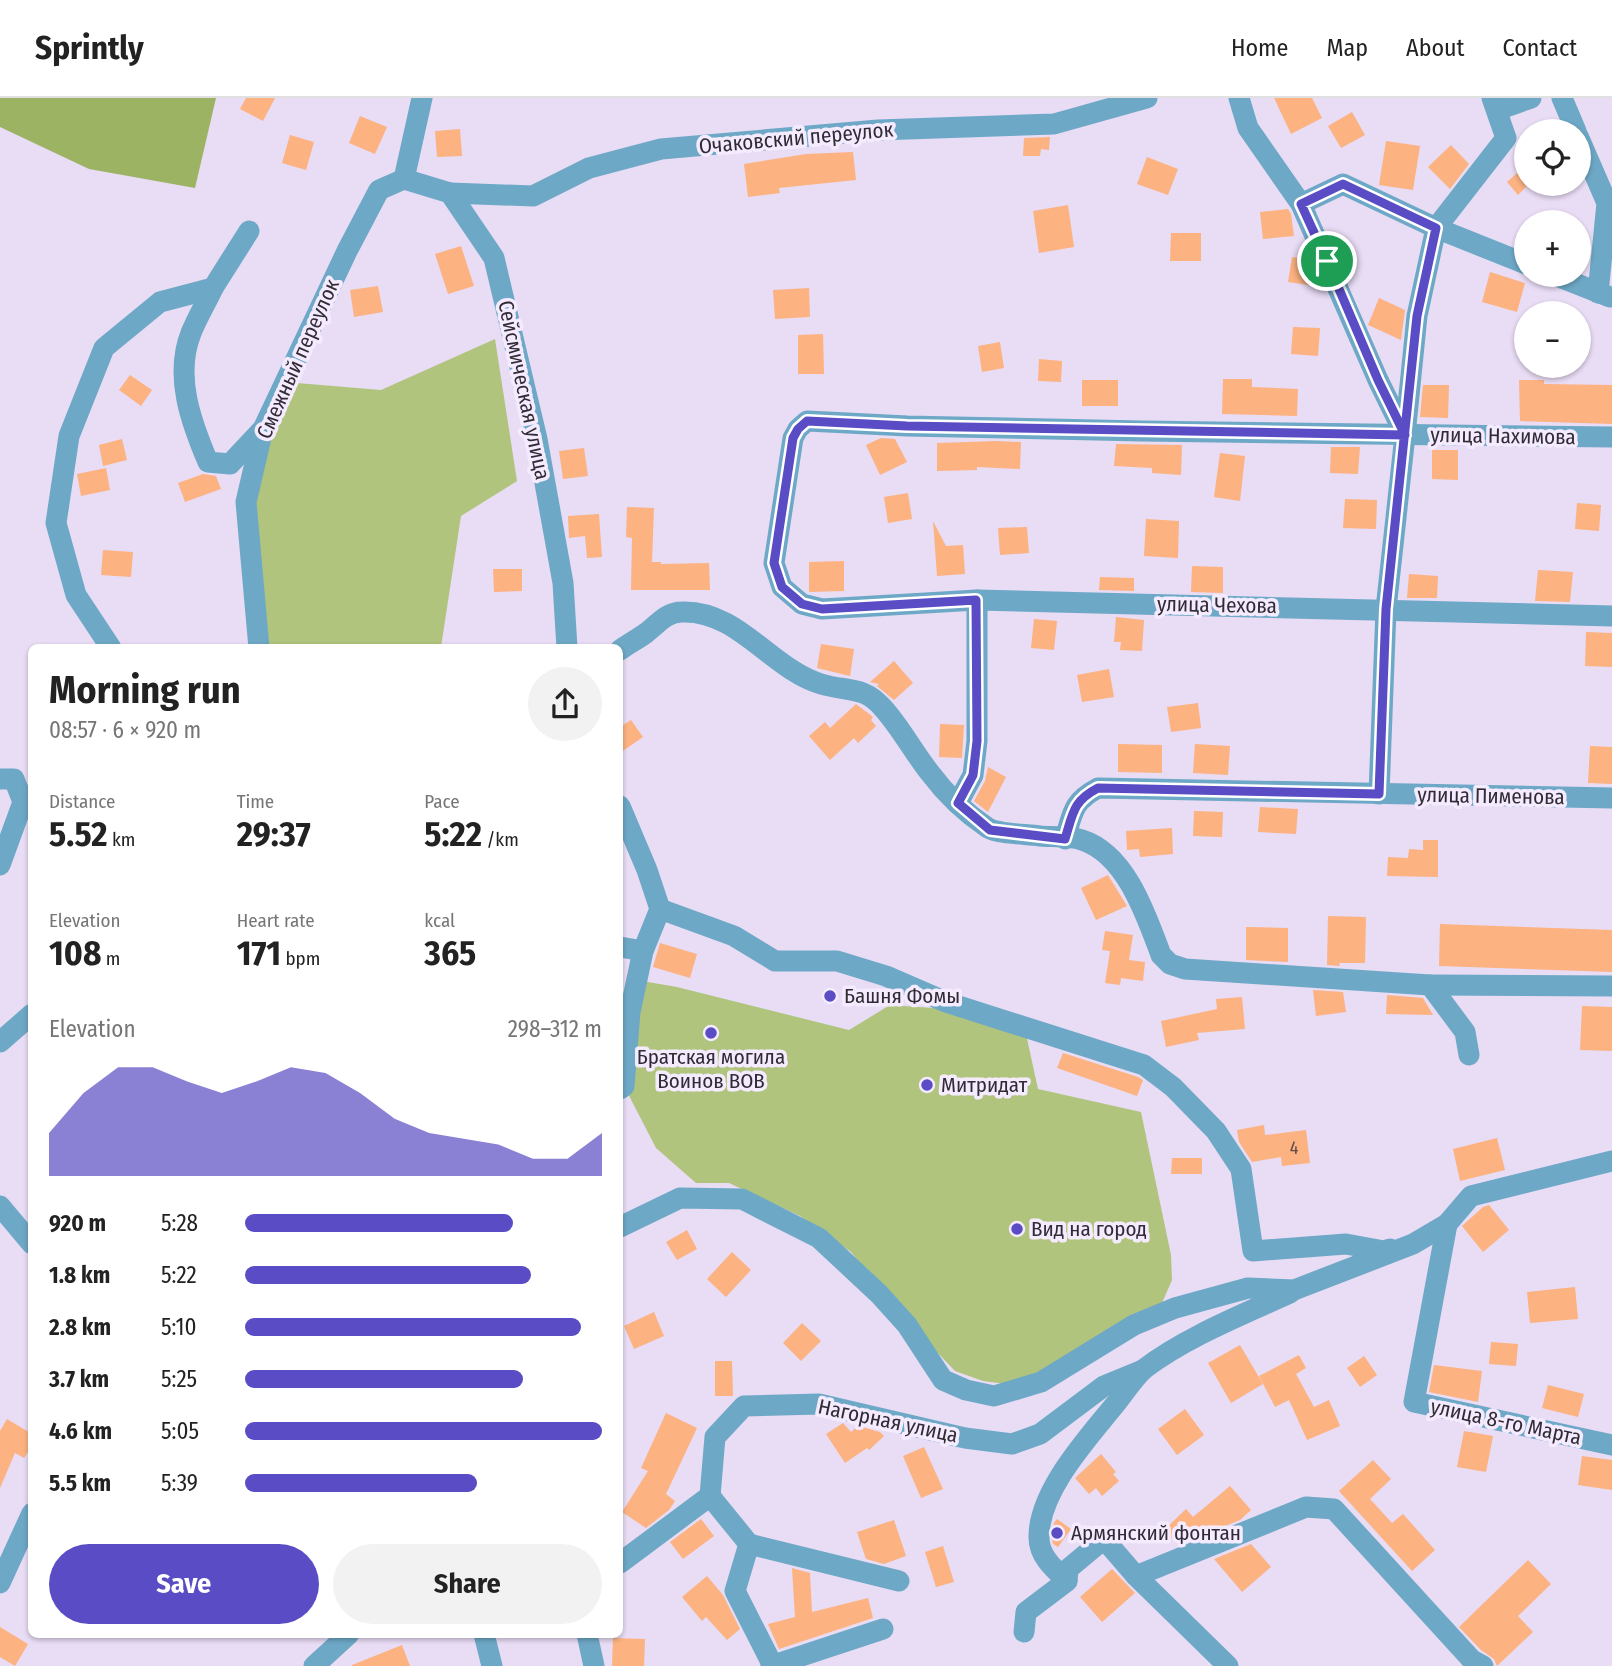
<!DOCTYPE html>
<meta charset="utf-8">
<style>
:root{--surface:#fff;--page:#f2f2f2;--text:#222;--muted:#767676;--line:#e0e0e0;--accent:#594cc4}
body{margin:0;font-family:"Fira Sans Condensed",sans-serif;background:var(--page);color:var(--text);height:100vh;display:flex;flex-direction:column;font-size:26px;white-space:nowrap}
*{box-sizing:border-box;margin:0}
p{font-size:23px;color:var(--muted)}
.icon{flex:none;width:38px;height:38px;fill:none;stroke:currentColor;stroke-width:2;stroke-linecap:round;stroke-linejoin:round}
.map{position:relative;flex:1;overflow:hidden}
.side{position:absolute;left:28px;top:546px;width:595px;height:994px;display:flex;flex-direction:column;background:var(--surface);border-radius:10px;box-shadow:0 2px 5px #0004}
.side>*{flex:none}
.buttons{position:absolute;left:1514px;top:21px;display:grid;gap:14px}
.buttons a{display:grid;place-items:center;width:77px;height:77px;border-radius:50%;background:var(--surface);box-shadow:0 2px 5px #0004;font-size:35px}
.pin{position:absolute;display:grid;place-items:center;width:60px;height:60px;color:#fff;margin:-30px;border:4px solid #fff;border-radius:50%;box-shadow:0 2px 7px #0007}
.round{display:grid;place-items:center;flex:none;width:74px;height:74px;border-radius:37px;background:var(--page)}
.overview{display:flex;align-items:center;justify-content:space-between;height:119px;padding:0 21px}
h1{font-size:38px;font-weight:700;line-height:52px}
.stats{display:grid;grid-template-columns:repeat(3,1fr);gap:10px;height:119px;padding:7px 21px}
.stats div{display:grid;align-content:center}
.stats b{font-size:35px;font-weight:700}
.stats small{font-size:19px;font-weight:400}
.stats p{font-size:19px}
.chart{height:196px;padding:14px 21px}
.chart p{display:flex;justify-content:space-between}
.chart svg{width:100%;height:126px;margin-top:7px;fill:var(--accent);opacity:.7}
.action{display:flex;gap:14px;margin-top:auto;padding:14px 21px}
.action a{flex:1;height:80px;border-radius:42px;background:var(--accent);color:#fff;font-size:28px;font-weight:700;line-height:80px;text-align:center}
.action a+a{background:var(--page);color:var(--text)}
ul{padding:0 21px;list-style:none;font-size:23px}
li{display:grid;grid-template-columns:112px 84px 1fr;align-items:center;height:52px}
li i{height:18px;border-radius:9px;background:var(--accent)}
header{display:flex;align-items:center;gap:42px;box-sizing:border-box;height:98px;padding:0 35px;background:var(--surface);border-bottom:2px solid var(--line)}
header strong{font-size:33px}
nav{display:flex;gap:38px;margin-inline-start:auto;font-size:24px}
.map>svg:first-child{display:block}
.green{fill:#b0c47e}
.forest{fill:#9db364}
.building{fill:#fcb281}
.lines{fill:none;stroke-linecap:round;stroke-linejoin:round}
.minor{stroke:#6da8c6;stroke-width:21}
.route-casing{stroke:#fff;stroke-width:14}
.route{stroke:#594cc4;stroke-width:9}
.poi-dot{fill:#594cc4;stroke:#f5ebff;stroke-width:2.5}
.labels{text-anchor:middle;stroke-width:7;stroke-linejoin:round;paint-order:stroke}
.number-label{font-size:18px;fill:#634d47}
.street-label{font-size:21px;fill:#302b34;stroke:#f5ebff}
.poi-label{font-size:21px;fill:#302b34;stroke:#f5ebff;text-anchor:start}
</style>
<header>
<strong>Sprintly</strong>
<nav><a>Home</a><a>Map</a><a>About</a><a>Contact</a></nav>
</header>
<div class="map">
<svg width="1612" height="1568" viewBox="0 0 1612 1568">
<rect width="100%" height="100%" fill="#e9dcf5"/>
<g class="green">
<polygon points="495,241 517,383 461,418 441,549 265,549 253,396 285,284 381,292"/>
<polygon points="642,883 677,889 849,932 890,907 947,911 1026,936 1038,991 1141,1014 1171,1157 1172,1182 1162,1205 1037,1277 1006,1286 983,1283 955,1273 893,1208 851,1154 800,1118 729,1085 696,1085 656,1050 624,988"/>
</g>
<polygon class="forest" points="0,0 216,0 195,90 89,71 0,29"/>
<g class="building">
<polygon points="246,0 275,0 263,23 240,11"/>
<polygon points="1274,0 1312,0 1322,20 1291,36"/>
<polygon points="1352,14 1365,37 1341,50 1328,28"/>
<polygon points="360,18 387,29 375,56 349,45"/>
<polygon points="460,31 462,58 437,59 435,33"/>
<polygon points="290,37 314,44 306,72 282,65"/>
<polygon points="1050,39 1049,52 1041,51 1040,58 1023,58 1024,40"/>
<polygon points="1386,43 1420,48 1413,92 1379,87"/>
<polygon points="1451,47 1469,66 1450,91 1428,69"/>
<polygon points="853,54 856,82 779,90 780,95 748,99 744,66 806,56"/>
<polygon points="1147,59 1178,71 1168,97 1137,86"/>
<polygon points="1526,67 1526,89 1518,97 1507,84"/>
<polygon points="1068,107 1074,149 1039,155 1033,113"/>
<polygon points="1288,111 1291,116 1294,138 1263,141 1260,114"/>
<polygon points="1171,135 1201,135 1201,163 1170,163"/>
<polygon points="461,148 474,188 448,196 435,156"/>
<polygon points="1292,159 1311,162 1317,175 1315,188 1288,184"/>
<polygon points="1490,174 1525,185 1517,214 1482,204"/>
<polygon points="378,188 383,214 354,219 350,192"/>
<polygon points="809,190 810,219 775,221 773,192"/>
<polygon points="1379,200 1405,212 1401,242 1368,227"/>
<polygon points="1293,229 1320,230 1318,258 1291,256"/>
<polygon points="823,236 824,276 798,276 798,237"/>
<polygon points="1000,244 1004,270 982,274 978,248"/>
<polygon points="1039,261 1062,263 1061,284 1038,283"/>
<polygon points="130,277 152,292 141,308 119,292"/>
<polygon points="1223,281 1252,281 1252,289 1298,291 1297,318 1222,316"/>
<rect x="1082" y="282" width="36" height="26"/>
<polygon points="1519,282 1544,282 1544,286 1612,287 1612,326 1520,323"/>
<polygon points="1423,287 1449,287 1448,320 1420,319"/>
<polygon points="881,340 895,341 907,364 880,377 866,347"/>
<polygon points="122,341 127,362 103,368 99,347"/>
<polygon points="996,343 1021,344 1020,371 977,369 977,372 937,373 937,345"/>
<polygon points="1116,346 1182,347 1181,377 1152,375 1152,370 1114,368"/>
<polygon points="1331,349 1360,349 1358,376 1330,375"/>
<polygon points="584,350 588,378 563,381 559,353"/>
<polygon points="1432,352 1458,352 1458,382 1432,381"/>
<polygon points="1220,355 1245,358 1240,403 1214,399"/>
<polygon points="106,370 110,392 81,398 77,376"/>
<polygon points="203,376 216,378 221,391 185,404 178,385"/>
<polygon points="908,395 912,421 888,425 884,399"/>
<polygon points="1345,401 1377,402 1376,431 1343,430"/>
<polygon points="1577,405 1601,407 1599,433 1575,431"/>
<polygon points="627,409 654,410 652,464 661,464 661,466 709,465 710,492 631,492 632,440 626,439"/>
<polygon points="599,416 602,459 587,460 585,438 569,440 568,418"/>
<polygon points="1146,421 1179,423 1178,460 1144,458"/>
<polygon points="933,423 946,448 963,447 965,476 937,478"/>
<polygon points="1027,429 1029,455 1000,457 998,430"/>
<polygon points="103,452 133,454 131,479 101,477"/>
<polygon points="844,463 844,493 809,494 809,464"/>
<polygon points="1192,468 1223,469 1223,495 1191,494"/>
<polygon points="493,471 522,471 522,493 494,494"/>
<polygon points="1538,472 1573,474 1570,504 1535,503"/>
<polygon points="1409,476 1438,478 1437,500 1407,500"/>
<polygon points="1100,479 1134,480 1134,493 1099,492"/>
<polygon points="1116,519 1144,522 1142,553 1120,552 1121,544 1114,544"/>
<polygon points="1034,521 1057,523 1054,552 1031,550"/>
<polygon points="1586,534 1612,535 1612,569 1585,568"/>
<polygon points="821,546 854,551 850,578 817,570"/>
<polygon points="894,563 913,585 894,602 877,588 879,586 870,584"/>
<polygon points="1109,571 1114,599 1082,604 1077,577"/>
<polygon points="1198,605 1201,630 1171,634 1167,609"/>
<polygon points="856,606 873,619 871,622 876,628 858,645 854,640 830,662 809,638 825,624 830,630"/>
<polygon points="631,622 643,639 620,655 620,629"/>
<polygon points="940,626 964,627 962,660 939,659"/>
<polygon points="1118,646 1162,647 1162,675 1118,674"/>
<polygon points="1195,646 1230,648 1228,677 1193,675"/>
<polygon points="1590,648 1612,649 1612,686 1588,685"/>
<polygon points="988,669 1006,679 988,714 974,703 985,683"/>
<polygon points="1260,709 1298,711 1296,736 1258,734"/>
<polygon points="1194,713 1223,714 1222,739 1193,738"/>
<polygon points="1172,730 1173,756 1140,759 1139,751 1127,752 1126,733"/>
<polygon points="1423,742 1438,742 1438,779 1387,778 1388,759 1408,760 1409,751 1423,752"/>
<polygon points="1108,777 1127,808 1096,822 1081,790"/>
<polygon points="1328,818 1366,819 1365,865 1339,865 1340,868 1327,867"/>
<polygon points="1440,826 1612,832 1612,874 1439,868"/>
<polygon points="1246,829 1288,830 1288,864 1246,862"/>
<polygon points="1105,833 1133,837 1129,862 1145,864 1143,883 1121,880 1120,887 1105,885 1110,853 1102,852"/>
<polygon points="660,845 697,856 690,880 653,869"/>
<polygon points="1313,892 1343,894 1346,914 1316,918"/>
<polygon points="1387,897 1423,900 1433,917 1386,916"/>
<polygon points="1242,899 1245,931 1197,935 1199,942 1166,949 1161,923 1217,911 1216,901"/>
<polygon points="1582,908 1612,909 1612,953 1580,952"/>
<polygon points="1063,955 1138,979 1143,982 1137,998 1057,970"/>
<polygon points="1264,1027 1265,1037 1306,1032 1310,1065 1282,1068 1281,1059 1252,1064 1239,1044 1237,1032"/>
<polygon points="1497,1040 1505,1072 1460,1083 1453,1051"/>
<polygon points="1172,1060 1202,1060 1202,1076 1171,1076"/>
<polygon points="1489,1107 1509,1132 1483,1154 1462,1128 1483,1109"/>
<polygon points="687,1132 697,1151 677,1162 666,1144"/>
<polygon points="732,1154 751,1172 726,1199 707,1181"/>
<polygon points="1575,1189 1578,1221 1530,1225 1527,1194"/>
<polygon points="654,1214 664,1238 634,1251 624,1228"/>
<polygon points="802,1225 821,1243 801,1263 783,1245"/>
<polygon points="1491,1244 1518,1246 1516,1268 1489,1266"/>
<polygon points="1240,1247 1263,1286 1231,1305 1208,1265"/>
<polygon points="1299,1257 1306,1270 1296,1276 1314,1309 1329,1302 1340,1328 1307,1342 1289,1302 1275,1309 1259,1278"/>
<polygon points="1364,1258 1377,1277 1360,1289 1347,1270"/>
<polygon points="715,1263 732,1263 733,1298 715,1298"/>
<polygon points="1434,1267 1482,1273 1478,1304 1429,1294"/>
<polygon points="1548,1287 1584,1296 1578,1319 1542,1310"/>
<polygon points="1185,1311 1204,1337 1177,1357 1158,1331"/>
<polygon points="666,1315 697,1330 666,1396 675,1403 669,1412 646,1430 622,1414 648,1373 641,1370"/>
<polygon points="7,1321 32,1336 32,1348 24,1360 15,1355 0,1390 0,1333"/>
<polygon points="843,1325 851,1334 858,1328 880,1334 884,1338 869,1352 867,1350 845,1365 826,1336"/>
<polygon points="1464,1333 1493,1338 1486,1374 1457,1369"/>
<polygon points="924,1349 943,1391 921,1400 903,1358"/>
<polygon points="1101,1356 1116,1374 1113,1376 1119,1383 1102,1398 1096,1390 1089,1396 1075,1380"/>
<polygon points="1582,1358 1612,1362 1612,1392 1578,1387"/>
<polygon points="1373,1362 1391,1381 1370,1401 1392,1425 1403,1416 1435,1452 1412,1473 1339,1393"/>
<polygon points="1230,1388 1251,1412 1240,1422 1178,1447 1164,1432 1186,1411 1193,1419"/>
<polygon points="701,1421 714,1438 683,1461 670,1444"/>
<polygon points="1057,1421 1071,1431 1058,1449 1053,1446 1052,1440 1054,1425"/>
<polygon points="894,1422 906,1458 884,1466 866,1461 857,1434"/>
<polygon points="1251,1446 1271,1469 1242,1494 1214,1461"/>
<polygon points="943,1448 954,1484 936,1489 925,1454"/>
<polygon points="1528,1462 1551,1486 1518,1518 1533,1534 1497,1568 1494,1561 1481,1552 1459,1529"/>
<polygon points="792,1470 810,1475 812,1514 868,1500 873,1520 779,1551 768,1526 795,1519"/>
<polygon points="1112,1471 1135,1495 1102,1524 1080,1499"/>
<polygon points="707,1478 723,1497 740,1531 727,1542 706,1519 702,1523 682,1499"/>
<polygon points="0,1529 28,1546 15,1568 0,1559"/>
<polygon points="613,1540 645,1541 644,1568 612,1568"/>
<polygon points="402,1547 410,1568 352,1568 352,1567"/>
</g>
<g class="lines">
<g class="minor">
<polyline points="1239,0 1248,30 1301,106 1378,282 1405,337 1386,511 1379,696"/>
<polyline points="1562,0 1576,33"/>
<polyline points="1497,12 1531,0"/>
<polyline points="1578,38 1607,105 1598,195"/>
<polyline points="404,81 450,95 494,160 537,341 563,485 567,550"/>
<polyline points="450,95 533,98 589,70 661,51 878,32 1054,26 1147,0"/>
<polyline points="1301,106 1343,86 1436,130 1526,166"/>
<polyline points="1554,177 1610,199"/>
<path d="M213 190C206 205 197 220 191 235 174 278 191 324 208 364L230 366 261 333"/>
<polyline points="1405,337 1417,218 1436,130 1506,40 1492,0"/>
<polyline points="1612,339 1141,333 907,328 807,323 798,331 793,340 774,465 782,489 802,506 822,511 977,502 1612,518"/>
<polyline points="111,550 76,497 56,425 69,338 104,250 160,204 213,190 249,133"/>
<polyline points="259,550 246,404 263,331 347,153 379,92 404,81 422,0"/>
<path d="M620 552C628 546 638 541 646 535 658 526 666 514 682 514 738 512 771 571 821 586 847 594 863 587 883 610 901 630 914 655 930 675 945 695 967 716 988 730 998 736 1027 736 1040 738 1053 739 1070 738 1082 742 1126 756 1146 817 1161 857L1170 866 1185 871 1430 887 1465 934 1469 957"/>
<polyline points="0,681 14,681 23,704 0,767"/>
<polyline points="958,705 973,677 977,643 977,502"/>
<polyline points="620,708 647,772 660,811 643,853 630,914 624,988 620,991"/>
<path d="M1065 741C1073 714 1072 704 1098 690L1612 700"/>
<polyline points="660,811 734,838 775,863 837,863 886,878 946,904 1144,967 1173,989 1216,1033 1241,1071 1253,1153 1346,1146 1384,1153 1390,1151"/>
<polyline points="620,849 643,853"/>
<polyline points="1430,887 1612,888"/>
<polyline points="0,944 32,916"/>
<polyline points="0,1108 32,1146"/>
<polyline points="1447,1126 1414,1304 1612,1347"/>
<polyline points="620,1129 680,1100 742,1101 819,1140 879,1196 907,1227 943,1282 966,1292 994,1298 1041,1284 1134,1227 1175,1210 1248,1190 1294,1192 1413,1146 1447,1126 1471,1098 1612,1063"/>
<polyline points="710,1398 749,1446 899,1483"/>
<polyline points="749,1446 735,1493 772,1566"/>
<polyline points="620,1465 710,1398 715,1339 744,1308 819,1306 965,1340 1012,1346 1040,1336 1104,1288 1143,1272"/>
<polyline points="1136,1478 1306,1409 1334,1411 1472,1562 1483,1568"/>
<polyline points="1067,1483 1068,1471 1104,1441 1136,1478 1228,1568"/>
<polyline points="0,1485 32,1415"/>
<path d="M1024 1534 1026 1514 1067 1483C1054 1471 1039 1458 1039 1440 1038 1393 1089 1339 1117 1304 1125 1294 1134 1280 1144 1271 1186 1239 1242 1217 1290 1195"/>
<polyline points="484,1536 492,1568"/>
<polyline points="587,1536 594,1568"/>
<polyline points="314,1568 349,1536"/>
<polyline points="771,1568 883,1531"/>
</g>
</g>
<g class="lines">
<defs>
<path id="route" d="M1327 163 1378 282 1405 337 907 328 807 323 798 331 793 340 774 465 782 489 802 506 822 511 976 502 977 643 973 677 958 705 990 732 1065 741C1073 715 1073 703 1098 690L1379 696 1386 511 1417 218 1436 130 1343 86 1301 106 1327 163"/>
</defs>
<use href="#route" class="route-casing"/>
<use href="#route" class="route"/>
</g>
<g class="poi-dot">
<circle cx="830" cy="898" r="7"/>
<circle cx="711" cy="935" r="7"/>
<circle cx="927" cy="987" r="7"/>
<circle cx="1017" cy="1131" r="7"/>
<circle cx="1057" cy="1435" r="7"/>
</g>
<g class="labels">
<g class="number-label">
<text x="1294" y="1056">4</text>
</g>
<g class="street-label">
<text transform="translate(796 40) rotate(-5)" y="7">Очаковский переулок</text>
<text transform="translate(298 261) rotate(-66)" y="7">Смежный переулок</text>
<text transform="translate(524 292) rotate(78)" y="7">Сейсмическая улица</text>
<text transform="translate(1503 338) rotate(1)" y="7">улица Нахимова</text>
<text transform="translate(1217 507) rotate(1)" y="7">улица Чехова</text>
<text transform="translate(1491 698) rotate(1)" y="7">улица Пименова</text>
<text transform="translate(888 1323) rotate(12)" y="7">Нагорная улица</text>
<text transform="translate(1506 1324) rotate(12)" y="7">улица 8-го Марта</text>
</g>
<g class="poi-label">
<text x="844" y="905">Башня Фомы</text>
<text x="711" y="966" text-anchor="middle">Братская могила<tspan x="711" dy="24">Воинов ВОВ</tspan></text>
<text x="941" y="994">Митридат</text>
<text x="1031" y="1138">Вид на город</text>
<text x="1071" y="1442">Армянский фонтан</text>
</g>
</g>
</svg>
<div class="buttons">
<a><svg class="icon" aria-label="locate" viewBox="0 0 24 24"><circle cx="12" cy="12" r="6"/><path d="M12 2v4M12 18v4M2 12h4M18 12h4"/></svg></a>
<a>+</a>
<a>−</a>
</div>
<div class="pin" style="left:1327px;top:163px;background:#1e9e55"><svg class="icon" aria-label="arrive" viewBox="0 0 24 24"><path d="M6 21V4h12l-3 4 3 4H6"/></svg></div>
<section class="side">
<div class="overview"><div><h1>Morning run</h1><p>08:57 · 6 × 920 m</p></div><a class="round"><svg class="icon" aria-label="share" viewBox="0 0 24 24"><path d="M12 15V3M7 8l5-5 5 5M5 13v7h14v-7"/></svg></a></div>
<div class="stats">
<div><p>Distance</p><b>5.52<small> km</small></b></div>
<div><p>Time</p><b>29:37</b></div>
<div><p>Pace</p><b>5:22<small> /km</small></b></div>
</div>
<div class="stats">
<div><p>Elevation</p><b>108<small> m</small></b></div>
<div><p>Heart rate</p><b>171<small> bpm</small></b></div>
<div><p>kcal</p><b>365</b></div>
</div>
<div class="chart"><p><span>Elevation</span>298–312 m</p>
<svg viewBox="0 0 160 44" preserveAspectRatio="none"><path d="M0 44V29L10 15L20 6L30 6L40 11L50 15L60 11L70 6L80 8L90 15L100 24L110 29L120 31L130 33L140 38L150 38L160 29V44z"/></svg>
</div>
<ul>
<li><b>920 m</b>5:28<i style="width:75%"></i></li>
<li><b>1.8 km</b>5:22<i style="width:80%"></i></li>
<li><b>2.8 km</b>5:10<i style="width:94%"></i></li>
<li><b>3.7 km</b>5:25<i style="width:78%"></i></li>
<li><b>4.6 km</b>5:05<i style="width:100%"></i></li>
<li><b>5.5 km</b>5:39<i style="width:65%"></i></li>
</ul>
<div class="action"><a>Save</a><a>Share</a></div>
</section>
</div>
